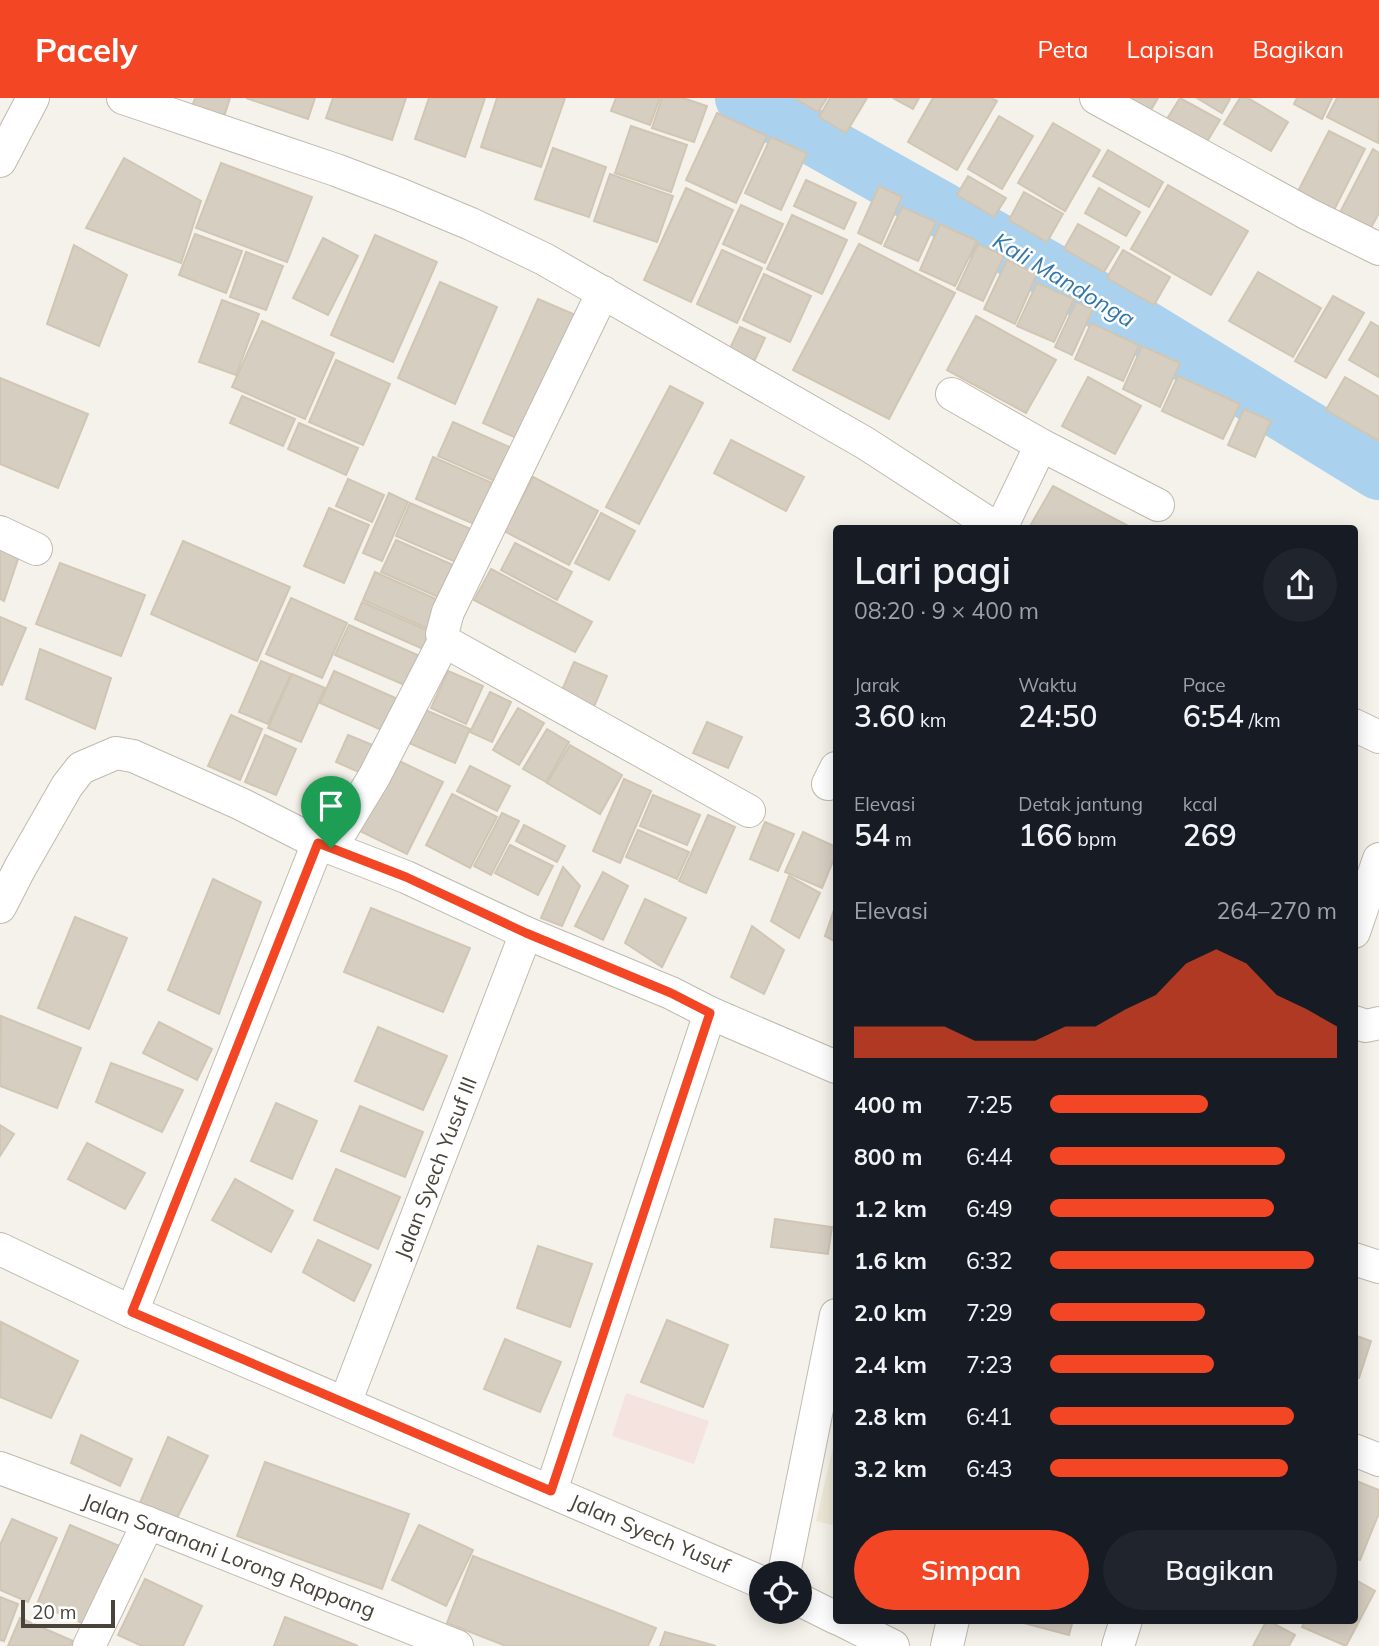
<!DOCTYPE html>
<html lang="id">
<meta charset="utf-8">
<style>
:root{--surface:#171b24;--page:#20242c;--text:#f1f3f6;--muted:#9ea1a6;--accent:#f24625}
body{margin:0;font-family:Mulish,sans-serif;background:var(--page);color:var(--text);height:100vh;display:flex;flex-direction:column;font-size:26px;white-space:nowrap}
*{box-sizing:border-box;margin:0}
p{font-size:23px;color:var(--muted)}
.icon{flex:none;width:38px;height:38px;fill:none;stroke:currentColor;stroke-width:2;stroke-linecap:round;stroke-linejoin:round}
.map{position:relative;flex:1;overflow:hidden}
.sheet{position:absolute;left:833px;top:427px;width:525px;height:1099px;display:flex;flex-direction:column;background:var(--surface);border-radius:7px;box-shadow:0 4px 18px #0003}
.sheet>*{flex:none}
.controls{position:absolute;left:749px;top:1463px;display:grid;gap:14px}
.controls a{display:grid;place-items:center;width:63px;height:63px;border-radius:50%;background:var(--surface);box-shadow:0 4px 18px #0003;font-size:35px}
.scale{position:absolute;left:21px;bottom:18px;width:94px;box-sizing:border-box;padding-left:7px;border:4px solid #494339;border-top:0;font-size:19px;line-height:24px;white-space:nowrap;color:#494339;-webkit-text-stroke:5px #fff;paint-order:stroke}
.pin{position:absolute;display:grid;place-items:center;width:60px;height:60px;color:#fff;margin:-72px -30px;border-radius:50% 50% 50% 0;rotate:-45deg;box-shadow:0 0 7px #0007}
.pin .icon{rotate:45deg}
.round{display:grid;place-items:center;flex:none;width:74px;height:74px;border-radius:37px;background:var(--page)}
.head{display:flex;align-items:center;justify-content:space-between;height:119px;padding:0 21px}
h1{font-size:38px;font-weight:600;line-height:52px}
.figures{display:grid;grid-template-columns:repeat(3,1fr);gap:10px;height:119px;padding:7px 21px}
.figures div{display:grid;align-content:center}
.figures b{font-size:30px;font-weight:600}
.figures small{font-size:19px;font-weight:400}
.figures p{font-size:19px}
.chart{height:196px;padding:14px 21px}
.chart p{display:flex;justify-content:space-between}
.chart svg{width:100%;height:126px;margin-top:7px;fill:var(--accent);opacity:.7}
.button{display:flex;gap:14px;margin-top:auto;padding:14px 21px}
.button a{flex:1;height:80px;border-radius:42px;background:var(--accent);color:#fff;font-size:28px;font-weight:600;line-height:80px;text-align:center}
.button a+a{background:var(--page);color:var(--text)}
ul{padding:0 21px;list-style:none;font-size:23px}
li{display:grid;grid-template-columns:112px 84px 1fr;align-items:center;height:52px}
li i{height:18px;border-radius:9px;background:var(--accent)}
header{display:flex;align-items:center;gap:42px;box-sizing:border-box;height:98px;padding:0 35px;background:var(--accent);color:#fff}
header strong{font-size:33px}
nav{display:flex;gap:38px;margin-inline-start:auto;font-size:24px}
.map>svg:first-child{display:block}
.education{fill:#ede7d6}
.medical{fill:#f5e3df}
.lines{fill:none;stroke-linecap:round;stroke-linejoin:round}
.river{stroke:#aad2ef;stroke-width:56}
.building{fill:#d6cec1;stroke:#d1c6b4;stroke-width:2}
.minor-casing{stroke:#c0baae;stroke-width:34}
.minor{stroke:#fff;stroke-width:32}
.route-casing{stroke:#fff;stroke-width:14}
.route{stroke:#f24625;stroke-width:9}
.labels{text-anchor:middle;stroke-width:5;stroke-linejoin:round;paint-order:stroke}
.street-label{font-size:21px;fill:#494339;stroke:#fff}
.water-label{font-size:23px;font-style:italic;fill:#37a;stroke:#fff}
</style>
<header>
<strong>Pacely</strong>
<nav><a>Peta</a><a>Lapisan</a><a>Bagikan</a></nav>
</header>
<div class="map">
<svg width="1379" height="1548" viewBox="0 0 1379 1548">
<rect width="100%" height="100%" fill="#f5f2eb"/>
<polygon class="education" points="834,1345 836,1346 836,1428 816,1423"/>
<polygon class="medical" points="626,1295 709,1323 694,1366 612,1338"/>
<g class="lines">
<polyline class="river" points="743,0 1046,170 1379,374"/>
</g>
<g class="building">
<polygon points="195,0 230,0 220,31 188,21"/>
<polygon points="246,0 315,0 308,21"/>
<polygon points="333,0 406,0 392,42 326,20"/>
<polygon points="429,0 485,0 465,59 415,41"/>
<polygon points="497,0 565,0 541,69 481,49"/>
<polygon points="616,0 660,0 650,27 611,13"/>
<polygon points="662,0 683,0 707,8 694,44 652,30"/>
<polygon points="794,0 827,0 818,14"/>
<polygon points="830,0 867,0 846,35 819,19"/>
<polygon points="893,0 919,0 913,11"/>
<polygon points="933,0 991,0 997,3 957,72 908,44"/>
<polygon points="1125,0 1158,0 1148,17"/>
<polygon points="1180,0 1220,22 1202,52 1162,29"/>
<polygon points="1197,0 1228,0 1230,1 1222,15"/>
<polygon points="1240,0 1248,0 1288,24 1271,53 1224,26"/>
<polygon points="1297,0 1332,0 1322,21 1294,6"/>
<polygon points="1337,0 1379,0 1378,45 1327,19"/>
<polygon points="717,15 767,38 736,105 686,82"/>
<polygon points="999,18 1033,38 1002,91 968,71"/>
<polygon points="1053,25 1100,52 1065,113 1018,85"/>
<polygon points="631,28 687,47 671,94 615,75"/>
<polygon points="1329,33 1365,51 1331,118 1295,99"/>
<polygon points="771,39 807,55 781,112 745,95"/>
<polygon points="553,50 606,69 589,119 535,101"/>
<polygon points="1373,51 1379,55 1379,115 1366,139 1335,124"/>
<polygon points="1108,52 1163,84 1149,109 1093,78"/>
<polygon points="124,60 201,103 181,165 86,130"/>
<polygon points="221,65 312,99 287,164 196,130"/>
<polygon points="610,76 673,98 657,144 594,123"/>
<polygon points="968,78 1006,100 994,119 957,97"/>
<polygon points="806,82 856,105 844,131 794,108"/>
<polygon points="1168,87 1248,133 1211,197 1131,151"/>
<polygon points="879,88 902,99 881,146 858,135"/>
<polygon points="686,90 733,112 691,204 644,182"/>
<polygon points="1099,90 1140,114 1126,138 1085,115"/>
<polygon points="1024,94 1063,116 1047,144 1009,122"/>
<polygon points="741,107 783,126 765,165 723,146"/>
<polygon points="902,109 936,124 918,163 884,148"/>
<polygon points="792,117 847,142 822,196 767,171"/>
<polygon points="940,126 977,143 955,188 920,172"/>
<polygon points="1078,126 1119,149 1104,174 1064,151"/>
<polygon points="195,136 242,153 226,195 179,177"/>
<polygon points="375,137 437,164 393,264 331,237"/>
<polygon points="323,140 358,158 328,217 293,200"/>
<polygon points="859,146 955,195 889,321 793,272"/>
<polygon points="978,146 1004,158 983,203 957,191"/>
<polygon points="74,147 127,177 99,248 47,226"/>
<polygon points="722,152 762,170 737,225 697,206"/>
<polygon points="1123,152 1170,179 1154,207 1107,180"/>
<polygon points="246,154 283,168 266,212 230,199"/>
<polygon points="1007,162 1037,176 1015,226 984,211"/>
<polygon points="1258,174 1321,210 1293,259 1229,223"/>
<polygon points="764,176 811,198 790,244 743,222"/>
<polygon points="440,184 497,209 455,306 398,280"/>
<polygon points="1037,185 1074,201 1054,244 1017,228"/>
<polygon points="1333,198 1364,215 1326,280 1295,263"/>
<polygon points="538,201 578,218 523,343 483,325"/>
<polygon points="222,202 259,216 236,277 199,264"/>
<polygon points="1076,204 1093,211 1072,257 1055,249"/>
<polygon points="976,218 1056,262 1026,315 947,272"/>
<polygon points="262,223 334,255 305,321 232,289"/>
<polygon points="1371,224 1379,229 1379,279 1349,262"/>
<polygon points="1091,225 1139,247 1123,283 1075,261"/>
<polygon points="740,229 765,240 751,270 726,259"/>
<polygon points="1142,248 1180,265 1160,309 1123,291"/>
<polygon points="336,262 390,286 363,347 309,324"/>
<polygon points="1178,278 1240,306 1223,341 1162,313"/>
<polygon points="1088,279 1141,308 1115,356 1062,328"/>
<polygon points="1345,279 1379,299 1379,343 1326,312"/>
<polygon points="0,280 88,316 58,390 0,366"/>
<polygon points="670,288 703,305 639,426 606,409"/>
<polygon points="242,298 295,321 283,348 230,325"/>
<polygon points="1244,311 1271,323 1255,359 1228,347"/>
<polygon points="453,324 514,351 499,385 438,358"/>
<polygon points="299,325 358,350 346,377 288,351"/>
<polygon points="731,342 804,379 786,413 714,375"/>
<polygon points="433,359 499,388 481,429 416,401"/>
<polygon points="533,379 598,413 569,467 504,433"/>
<polygon points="348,381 384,397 372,424 336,408"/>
<polygon points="1053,388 1132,430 1029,430"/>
<polygon points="389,395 408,404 382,463 363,455"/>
<polygon points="410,405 480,435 465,468 396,438"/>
<polygon points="329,410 369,427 344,485 304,468"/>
<polygon points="601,415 635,433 609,482 575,465"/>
<polygon points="396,442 460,470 445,502 381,474"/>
<polygon points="183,443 290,489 257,563 151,516"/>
<polygon points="0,445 21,452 4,503 0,501"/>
<polygon points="515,445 572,474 557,502 501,472"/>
<polygon points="60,465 145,497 121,558 36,526"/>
<polygon points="491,471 592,524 575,554 474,502"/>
<polygon points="375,474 445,505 433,533 363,502"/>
<polygon points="291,500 347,525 322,580 266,556"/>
<polygon points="362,504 431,534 423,551 355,521"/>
<polygon points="0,519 26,530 2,587 0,586"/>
<polygon points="349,527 429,562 416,592 335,557"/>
<polygon points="40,551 111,580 95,631 26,601"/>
<polygon points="261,563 291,576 268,626 239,614"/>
<polygon points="574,564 607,578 593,611 560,597"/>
<polygon points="334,573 407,605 393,637 320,605"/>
<polygon points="448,573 483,588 466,626 431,610"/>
<polygon points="292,576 325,590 301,644 268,630"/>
<polygon points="490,594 511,604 492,644 470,634"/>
<polygon points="518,610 544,625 519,667 493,652"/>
<polygon points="423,611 470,631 455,665 409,645"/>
<polygon points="231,617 262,631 240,682 208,668"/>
<polygon points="707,624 742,639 728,670 693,655"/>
<polygon points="547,631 569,644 546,684 523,671"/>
<polygon points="265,637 296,651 276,697 245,684"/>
<polygon points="348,637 380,650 368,678 336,664"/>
<polygon points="570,647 622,677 600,716 547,685"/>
<polygon points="393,660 443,684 407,756 358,732"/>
<polygon points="470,668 510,688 497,713 457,693"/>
<polygon points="624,681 651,693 620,765 593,753"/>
<polygon points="452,696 497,719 470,770 426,747"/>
<polygon points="653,697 700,717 687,747 640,728"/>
<polygon points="502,715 519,723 491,777 474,768"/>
<polygon points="708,717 735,729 706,795 679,783"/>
<polygon points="765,724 794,736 778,773 750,761"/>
<polygon points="524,727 565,748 557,764 516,743"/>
<polygon points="638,732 689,754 677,781 626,759"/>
<polygon points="803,734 836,749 836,756 822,790 785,774"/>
<polygon points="510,747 553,768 538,797 495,775"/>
<polygon points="563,769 580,788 562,828 541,820"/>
<polygon points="603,774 628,788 603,842 575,828"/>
<polygon points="789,778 820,795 799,840 771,823"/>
<polygon points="213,781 261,804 219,916 168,892"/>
<polygon points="645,801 686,820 662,869 625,845"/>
<polygon points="836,806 836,844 825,838"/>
<polygon points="371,810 470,850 443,914 344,874"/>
<polygon points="75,819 127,840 89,931 38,910"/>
<polygon points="752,828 784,852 764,896 731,879"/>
<polygon points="1,918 81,950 57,1010 0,988"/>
<polygon points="159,924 212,951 197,982 143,955"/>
<polygon points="378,929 447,958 423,1012 355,983"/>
<polygon points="111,965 183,992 162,1034 96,1004"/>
<polygon points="276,1005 317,1023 292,1081 251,1063"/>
<polygon points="360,1008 423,1034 405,1079 341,1053"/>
<polygon points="0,1027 14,1036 0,1058"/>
<polygon points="87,1045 145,1075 125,1111 68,1081"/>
<polygon points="336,1071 400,1099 378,1151 314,1122"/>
<polygon points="235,1081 293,1113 271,1154 212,1122"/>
<polygon points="775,1121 832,1129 828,1156 771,1149"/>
<polygon points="318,1142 371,1167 354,1203 303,1174"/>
<polygon points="538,1148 592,1166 570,1229 517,1210"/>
<polygon points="667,1222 728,1247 703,1309 641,1284"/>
<polygon points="1,1224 78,1263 51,1320 0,1299"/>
<polygon points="1354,1237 1371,1243 1359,1280 1354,1278"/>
<polygon points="505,1241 561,1264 540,1314 484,1291"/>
<polygon points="81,1337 132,1361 120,1388 71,1365"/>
<polygon points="168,1339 208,1358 175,1424 139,1407"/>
<polygon points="265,1364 409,1416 382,1491 237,1438"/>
<polygon points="1354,1382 1379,1392 1379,1415 1360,1462 1354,1460"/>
<polygon points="12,1421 57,1440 28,1504 0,1492 0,1447"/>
<polygon points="70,1427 122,1449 89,1528 37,1506"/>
<polygon points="419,1427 473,1452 446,1508 392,1482"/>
<polygon points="473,1458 656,1530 648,1548 506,1548 447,1525"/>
<polygon points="145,1481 202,1508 183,1548 142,1548 118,1537"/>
<polygon points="1354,1481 1375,1493 1346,1548 1302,1529 1305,1522 1354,1522"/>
<polygon points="0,1499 18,1506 4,1543 0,1542"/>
<polygon points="285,1519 358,1548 274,1548"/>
<polygon points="20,1520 73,1543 70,1548 8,1548"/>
<polygon points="1012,1522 1073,1522 1069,1537"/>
<polygon points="1267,1522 1295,1537 1289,1548 1253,1548"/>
<polygon points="665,1534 716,1548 660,1548"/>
</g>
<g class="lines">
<defs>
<g id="minor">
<polyline points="123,0 336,72 399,96 471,126 544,161 865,345 996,430"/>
<polyline points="1096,0 1308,116 1379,151"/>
<polyline points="0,63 33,0"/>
<polyline points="603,194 448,514 442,536 444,543 749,713"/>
<polyline points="952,296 1041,347 1001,430"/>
<polyline points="1041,347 1158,407"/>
<polyline points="0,434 36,451"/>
<polyline points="1354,627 1379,639"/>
<polyline points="828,686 836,670"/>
<polyline points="331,750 374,679 444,543"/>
<polyline points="0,809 20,770 67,688 81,670 116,655 133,658 241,706 318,745 406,779 526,835 671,895 710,915 836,969"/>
<polyline points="1354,834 1379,761"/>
<polyline points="1354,924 1366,928 1379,925"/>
<polyline points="0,1151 132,1214 761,1484"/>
<polyline points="1354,1161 1379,1169"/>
<polyline points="132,1214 318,745"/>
<polyline points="345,1305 526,835"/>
<polyline points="1354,1352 1379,1362"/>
<polyline points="0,1370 148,1425 457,1548"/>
<polyline points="551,1393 710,915"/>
<polyline points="784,1475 836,1217"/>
<polyline points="800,1502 836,1520"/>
<polyline points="841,1522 893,1548"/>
<polyline points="89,1548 148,1425"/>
<polyline points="947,1548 953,1522"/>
<polyline points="1118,1548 1126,1522"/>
</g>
</defs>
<use href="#minor" class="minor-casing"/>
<use href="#minor" class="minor"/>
</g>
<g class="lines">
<defs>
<polygon id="route" points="318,745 406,779 526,835 671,895 710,915 551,1393 132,1214"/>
</defs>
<use href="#route" class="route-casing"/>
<use href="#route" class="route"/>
</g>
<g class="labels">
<g class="street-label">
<text transform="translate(436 1070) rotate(-69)" y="7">Jalan Syech Yusuf III</text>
<text transform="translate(650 1436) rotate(23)" y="7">Jalan Syech Yusuf</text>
<text transform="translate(229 1458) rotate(21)" y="7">Jalan Saranani Lorong Rappang</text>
</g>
<g class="water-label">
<text transform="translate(1064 182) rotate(31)" y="8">Kali Mandonga</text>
</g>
</g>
</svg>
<div class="controls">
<a><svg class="icon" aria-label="locate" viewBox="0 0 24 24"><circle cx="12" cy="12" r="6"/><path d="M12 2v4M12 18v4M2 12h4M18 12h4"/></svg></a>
</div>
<div class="scale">20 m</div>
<div class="pin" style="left:331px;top:750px;background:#1e9e55"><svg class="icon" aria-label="arrive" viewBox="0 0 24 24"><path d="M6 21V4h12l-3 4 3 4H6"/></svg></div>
<section class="sheet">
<div class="head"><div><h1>Lari pagi</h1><p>08:20 · 9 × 400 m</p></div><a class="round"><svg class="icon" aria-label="share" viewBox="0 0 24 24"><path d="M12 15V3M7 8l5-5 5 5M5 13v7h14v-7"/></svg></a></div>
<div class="figures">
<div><p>Jarak</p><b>3.60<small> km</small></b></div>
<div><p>Waktu</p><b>24:50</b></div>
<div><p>Pace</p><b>6:54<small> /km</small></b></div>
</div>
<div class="figures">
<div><p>Elevasi</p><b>54<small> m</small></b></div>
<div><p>Detak jantung</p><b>166<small> bpm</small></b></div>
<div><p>kcal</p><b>269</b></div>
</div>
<div class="chart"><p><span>Elevasi</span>264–270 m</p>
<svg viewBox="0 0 160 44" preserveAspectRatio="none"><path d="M0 44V33L10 33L20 33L30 33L40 38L50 38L60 38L70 33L80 33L90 27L100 22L110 11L120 6L130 11L140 22L150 27L160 33V44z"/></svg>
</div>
<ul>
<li><b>400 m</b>7:25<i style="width:55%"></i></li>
<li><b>800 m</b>6:44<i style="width:82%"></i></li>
<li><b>1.2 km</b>6:49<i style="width:78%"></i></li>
<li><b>1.6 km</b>6:32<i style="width:92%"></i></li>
<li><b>2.0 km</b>7:29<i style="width:54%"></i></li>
<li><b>2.4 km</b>7:23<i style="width:57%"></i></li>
<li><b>2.8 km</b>6:41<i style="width:85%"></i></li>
<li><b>3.2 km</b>6:43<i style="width:83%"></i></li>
</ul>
<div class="button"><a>Simpan</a><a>Bagikan</a></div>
</section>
</div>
